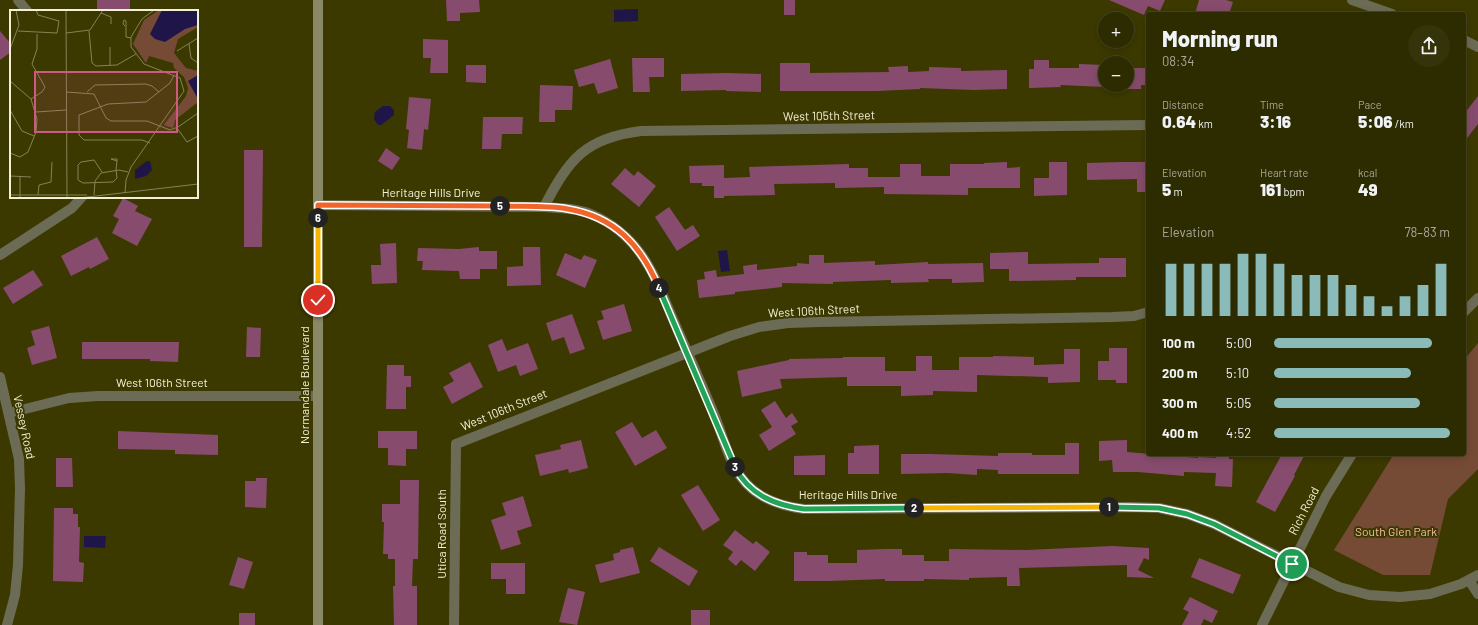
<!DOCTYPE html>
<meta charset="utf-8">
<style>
:root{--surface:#2d2b00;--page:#35330a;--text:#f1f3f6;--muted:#a7a799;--line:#484722;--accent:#8bbbb9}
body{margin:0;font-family:Barlow,sans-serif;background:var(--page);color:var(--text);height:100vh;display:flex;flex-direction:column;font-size:15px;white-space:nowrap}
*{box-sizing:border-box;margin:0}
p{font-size:13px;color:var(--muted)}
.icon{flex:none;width:22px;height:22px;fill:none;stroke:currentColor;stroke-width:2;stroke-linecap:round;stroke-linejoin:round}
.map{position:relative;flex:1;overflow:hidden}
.details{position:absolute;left:1146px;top:12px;width:320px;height:444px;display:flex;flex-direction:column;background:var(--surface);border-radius:4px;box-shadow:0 2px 10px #0003,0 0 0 1px var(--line)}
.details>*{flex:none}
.buttons{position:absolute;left:1098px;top:12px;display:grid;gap:8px}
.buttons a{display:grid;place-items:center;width:36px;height:36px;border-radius:50%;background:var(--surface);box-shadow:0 2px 10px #0003,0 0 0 1px var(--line);font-size:20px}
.pin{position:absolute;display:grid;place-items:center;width:34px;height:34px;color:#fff;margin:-17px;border:2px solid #fff;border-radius:50%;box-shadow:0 1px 4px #0007}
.km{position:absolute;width:20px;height:20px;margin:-10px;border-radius:50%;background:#222;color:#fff;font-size:11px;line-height:20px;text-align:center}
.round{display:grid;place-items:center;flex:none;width:42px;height:42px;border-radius:21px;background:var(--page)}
.head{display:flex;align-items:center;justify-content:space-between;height:68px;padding:0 16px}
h1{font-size:22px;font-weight:800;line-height:30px}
.metrics{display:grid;grid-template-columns:repeat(3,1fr);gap:6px;height:68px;padding:4px 16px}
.metrics div{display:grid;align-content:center}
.metrics b{font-size:17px;font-weight:800}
.metrics small{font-size:11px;font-weight:400}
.metrics p{font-size:11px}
.chart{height:112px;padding:8px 16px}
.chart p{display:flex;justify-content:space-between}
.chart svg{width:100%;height:72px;margin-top:4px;stroke:var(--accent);stroke-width:6}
ul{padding:0 16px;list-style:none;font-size:13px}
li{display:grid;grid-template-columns:64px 48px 1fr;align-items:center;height:30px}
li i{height:10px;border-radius:5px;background:var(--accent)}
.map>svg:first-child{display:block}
.green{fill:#764b36}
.water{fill:#1f1549}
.building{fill:#874c6d}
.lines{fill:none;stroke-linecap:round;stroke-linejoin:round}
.minor{stroke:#6c6c56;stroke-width:10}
.tertiary{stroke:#6c6c56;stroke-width:10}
.secondary{stroke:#8a8967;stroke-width:10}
.split-1-casing{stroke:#fff;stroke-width:8}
.split-2-casing{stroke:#fff;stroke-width:8}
.split-3-casing{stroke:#fff;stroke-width:8}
.split-4-casing{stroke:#fff;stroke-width:8}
.split-5-casing{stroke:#fff;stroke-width:8}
.split-6-casing{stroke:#fff;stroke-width:8}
.split-7-casing{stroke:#fff;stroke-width:8}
.split-1{stroke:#22a559;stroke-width:5}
.split-2{stroke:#f5b400;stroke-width:5}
.split-3{stroke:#22a559;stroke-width:5}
.split-4{stroke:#22a559;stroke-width:5}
.split-5{stroke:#f0652b;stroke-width:5}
.split-6{stroke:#f0652b;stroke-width:5}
.split-7{stroke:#f5b400;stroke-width:5}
.labels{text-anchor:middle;stroke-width:4;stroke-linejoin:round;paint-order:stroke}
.street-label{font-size:12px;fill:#f1f1d5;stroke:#3c3900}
.park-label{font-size:12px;fill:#f4bda3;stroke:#3c3900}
.inset-road{fill:none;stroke:#848355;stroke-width:1}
.view{fill:#d05980;fill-opacity:0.15;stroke:#d05980;stroke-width:2}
.inset-edge{fill:none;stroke:#f1f1d5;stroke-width:2}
</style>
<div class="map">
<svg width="1478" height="625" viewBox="0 0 1478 625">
<rect width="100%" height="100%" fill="#3c3900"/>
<polygon class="green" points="1478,343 1478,469 1448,499 1430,575 1383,575 1334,550 1394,454 1464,454 1464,360"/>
<g class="water">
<polygon points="638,9 638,21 614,22 614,10"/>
<polygon points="383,106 390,106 394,110 394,115 381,125 378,125 374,119 375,112"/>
<polygon points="727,250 730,271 721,272 718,251"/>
<polygon points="84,536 106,536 105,548 84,547"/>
</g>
<g class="building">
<rect x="97" y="0" width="33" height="11"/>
<polygon points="446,0 479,0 480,12 460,13 460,21 447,21"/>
<rect x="784" y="0" width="11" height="15"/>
<polygon points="1109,0 1165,0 1160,11 1148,6 1144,15"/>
<polygon points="1199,0 1226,0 1233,2 1229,14 1195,14"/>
<polygon points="0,31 11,44 11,52 0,60"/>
<polygon points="423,39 448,40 448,73 430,73 431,58 423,58"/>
<polygon points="632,58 664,58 664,77 649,77 650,92 633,92"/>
<polygon points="610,59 618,88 598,94 594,83 579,87 574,70"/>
<polygon points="1034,60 1049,60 1049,68 1079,68 1079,64 1105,65 1105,87 1060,85 1061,87 1029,88 1029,69 1034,69"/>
<polygon points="780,63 810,63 810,73 889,72 888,67 908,66 908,72 929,71 929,67 961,68 961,71 1007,70 1007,89 974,90 920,88 920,89 877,91 780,91"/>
<polygon points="466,65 486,65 486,83 466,82"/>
<polygon points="1128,68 1148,68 1148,85 1141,85 1141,89 1128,89"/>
<polygon points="726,73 761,74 761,92 726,91 726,90 681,91 681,74"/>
<polygon points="540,85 573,86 572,110 555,110 555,122 539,122"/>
<polygon points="1478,96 1478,124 1464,142 1464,114"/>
<polygon points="409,97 431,99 428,130 424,129 422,150 407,148 409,130 406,129"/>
<polygon points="483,117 523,117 522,134 502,134 501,149 482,149"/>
<polygon points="386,148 400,158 392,170 378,161"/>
<polygon points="244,150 263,150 262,247 244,247"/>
<polygon points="1007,162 1007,168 1020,167 1020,188 968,188 968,195 884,194 884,187 835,188 835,183 774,184 775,195 724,196 724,198 714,198 714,186 702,186 702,183 690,183 689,166 724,165 724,178 750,177 749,167 849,164 849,168 868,168 868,177 900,177 900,164 921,164 921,176 950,176 950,164 984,164 984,163"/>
<polygon points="1049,162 1067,162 1067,195 1034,196 1034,178 1049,178"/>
<polygon points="1121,162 1148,162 1148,192 1137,192 1137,179 1087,180 1087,163"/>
<polygon points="625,168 634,176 638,171 656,186 639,207 611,184"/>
<polygon points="123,198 138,206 135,211 152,219 137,246 112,233 119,219 113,216"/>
<polygon points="669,207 685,230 693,225 700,236 677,251 655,217"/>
<polygon points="97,237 109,259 90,269 89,267 71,276 61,256"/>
<polygon points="396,243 397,283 372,284 371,265 381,265 380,244"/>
<polygon points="479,247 479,251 497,251 497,269 480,269 480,279 460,279 459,271 422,270 423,261 417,261 418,248 459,249"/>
<polygon points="523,247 540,247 541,285 507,286 507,267 523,266"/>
<polygon points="1028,252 1028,264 1099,263 1099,258 1126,258 1126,277 1076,277 1076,280 1009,281 1009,269 990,269 990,253"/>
<polygon points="565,253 581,260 584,255 597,260 585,288 556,275"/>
<polygon points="809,255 824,255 824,263 875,261 875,265 928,262 928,264 983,263 984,282 952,283 952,279 928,279 929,282 891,283 891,280 833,282 833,284 782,283 782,287 735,292 735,294 699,298 697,280 705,279 704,272 716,270 717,277 744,274 743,266 757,264 757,270 797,266 797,263 809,264"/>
<polygon points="33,270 43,285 13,304 3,288"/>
<polygon points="624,304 632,331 603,340 597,321 604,319 601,311"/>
<polygon points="572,314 585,349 570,354 564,337 552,341 546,323"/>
<polygon points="49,326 57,358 32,365 27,348 35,345 31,331"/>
<polygon points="247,327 261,328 260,357 246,357"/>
<polygon points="502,339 507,351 528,343 538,369 520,376 516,365 498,372 488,345"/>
<polygon points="82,342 179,342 178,362 150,361 150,359 82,359"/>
<polygon points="1109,348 1127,348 1127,383 1116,383 1116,380 1098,380 1098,361 1109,361"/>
<polygon points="1064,349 1080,349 1080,382 1048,383 1048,377 977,375 977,392 933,391 933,395 901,396 901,386 847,386 847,377 780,379 782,388 742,397 737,371 789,360 789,359 843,358 843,357 885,357 885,371 916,371 916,356 932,356 932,370 959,370 959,357 993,357 993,356 1034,357 1034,365 1064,364"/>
<polygon points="470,362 483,387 452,404 443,387 454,381 449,373"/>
<polygon points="387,365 404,365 404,376 411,376 411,387 406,387 406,409 386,409"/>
<polygon points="775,401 786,418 792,413 798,422 791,426 796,434 769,451 759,435 772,427 761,410"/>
<polygon points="632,422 642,438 656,430 667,448 635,466 615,432"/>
<polygon points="118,431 218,435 218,455 175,454 175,450 118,449"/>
<polygon points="378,431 417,431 417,449 406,449 406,466 388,465 388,448 378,448"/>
<polygon points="581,440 588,468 569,473 568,469 540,476 535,455 561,449 560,445"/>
<polygon points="1127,440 1127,452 1198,458 1198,457 1216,458 1217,454 1229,454 1229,459 1233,459 1232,487 1215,486 1216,473 1184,472 1184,476 1138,472 1113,472 1112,460 1099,461 1099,441"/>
<polygon points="1065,443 1079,443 1079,474 998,474 998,470 977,469 977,475 947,473 901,474 901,454 930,454 998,456 998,453 1032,453 1032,455 1065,455"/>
<polygon points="879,445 879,474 848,474 848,453 854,453 854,446"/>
<polygon points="1282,454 1305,454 1294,475 1295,476 1275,512 1256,502"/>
<polygon points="825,455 825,475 794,475 794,456"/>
<polygon points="56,458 72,458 73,487 56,487"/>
<polygon points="256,478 267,478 266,508 245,507 245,481 256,481"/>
<polygon points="400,480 419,480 418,559 413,559 412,586 417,586 417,625 394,625 393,586 395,586 395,559 388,559 388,554 383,554 384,522 382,522 382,504 400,504"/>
<polygon points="698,485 720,520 703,531 681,495"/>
<polygon points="523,496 532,526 517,531 521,544 501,550 491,520 506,515 502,503"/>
<polygon points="54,508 73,508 73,514 78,514 78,527 80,527 79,562 84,563 83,582 53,581"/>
<polygon points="735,530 753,544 756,541 770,552 755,571 741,560 736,566 728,559 733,552 723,545"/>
<polygon points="1112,546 1149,548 1149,560 1144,558 1138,570 1154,578 1127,577 1127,565 1019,568 1020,586 1007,586 1007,577 969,578 969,580 924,579 924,581 885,581 885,579 828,581 794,581 794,552 807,552 807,555 828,555 828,563 857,563 857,550 885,549 902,549 902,555 924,555 924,561 949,561 949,549 1027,550"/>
<polygon points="633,547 640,573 600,583 595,565 614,560 613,554 620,552 620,550"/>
<polygon points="659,547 698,571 689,586 650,561"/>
<polygon points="238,557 253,562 244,589 229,585"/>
<polygon points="1199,558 1241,575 1233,594 1191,577"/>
<polygon points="491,563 525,563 525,594 506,594 506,579 491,579"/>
<polygon points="568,588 585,592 577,625 559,622"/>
<polygon points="1190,597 1218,611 1212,623 1204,619 1201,625 1182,625 1189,612 1183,609"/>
<rect x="691" y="610" width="19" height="15"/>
<rect x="239" y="613" width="16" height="12"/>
</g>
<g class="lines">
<g class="minor">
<polyline points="18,0 27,11"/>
<polyline points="1352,0 1392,14"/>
<polyline points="1464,40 1478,47"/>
<path d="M544 207C569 159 585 138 641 131L1148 125"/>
<polyline points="0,255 72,208 82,197"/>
<polyline points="1464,312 1478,298"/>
<polyline points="0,377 19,459 20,489 18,565 15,595 7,625"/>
<polyline points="9,413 69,398 98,396 318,396"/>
<polyline points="1469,580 1478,594"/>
<polyline points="454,625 456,444 730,336 759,327 788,323 819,322 1113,317 1134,316 1148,312"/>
<polyline points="1262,625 1326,496 1352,454"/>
</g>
<path class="tertiary" d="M318 205 544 207C559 208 577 208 591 214 642 236 655 277 675 324 689 356 703 387 716 419 723 437 729 462 741 477 756 498 779 506 804 509L1131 507 1159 508 1187 514 1214 524 1339 587 1369 595 1400 597 1430 594 1461 584 1478 575"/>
<polyline class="secondary" points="318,625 318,0"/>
</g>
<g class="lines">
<defs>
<polyline id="split-1" points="1109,507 1159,508 1187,514 1214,524 1292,564"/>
<polyline id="split-2" points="914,508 1109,507"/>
<path id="split-3" d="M735 467C749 495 775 505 804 509L914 508"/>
<polyline id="split-4" points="659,288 735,467"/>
<path id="split-5" d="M500 206C522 207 546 205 568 209 615 217 641 245 659 288"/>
<polyline id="split-6" points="318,218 318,205 500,206"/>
<polyline id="split-7" points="318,300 318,218"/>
</defs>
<use href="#split-1" class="split-1-casing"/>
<use href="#split-2" class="split-2-casing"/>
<use href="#split-3" class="split-3-casing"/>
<use href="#split-4" class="split-4-casing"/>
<use href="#split-5" class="split-5-casing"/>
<use href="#split-6" class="split-6-casing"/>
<use href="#split-7" class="split-7-casing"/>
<use href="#split-1" class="split-1"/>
<use href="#split-2" class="split-2"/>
<use href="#split-3" class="split-3"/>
<use href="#split-4" class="split-4"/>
<use href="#split-5" class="split-5"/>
<use href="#split-6" class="split-6"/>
<use href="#split-7" class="split-7"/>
</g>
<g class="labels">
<g class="street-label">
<text transform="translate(829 116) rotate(-1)" y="4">West 105th Street</text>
<text x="431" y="197">Heritage Hills Drive</text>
<text transform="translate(814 311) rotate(-3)" y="4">West 106th Street</text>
<text x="162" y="387">West 106th Street</text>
<text transform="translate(305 385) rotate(-90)" y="4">Normandale Boulevard</text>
<text transform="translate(504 410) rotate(-22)" y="4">West 106th Street</text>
<text transform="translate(24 427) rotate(78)" y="4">Vessey Road</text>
<text x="848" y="499">Heritage Hills Drive</text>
<text transform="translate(1304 511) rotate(-63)" y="4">Rich Road</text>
<text transform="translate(442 534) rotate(-90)" y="4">Utica Road South</text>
</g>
<g class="park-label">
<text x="1396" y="536">South Glen Park</text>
</g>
</g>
<g transform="translate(10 10)">
<rect width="188" height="188" fill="#3c3900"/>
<path d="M149 0H188V17L168 29 164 43 176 58 188 61V92L165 110 163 118 154 115 176 86 178 78 174 67 164 58 163 53 139 46 136 53 123 34 134 10Z" fill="#764b36"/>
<path d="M152 0H188V15L175 19 155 32 145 29 140 24ZM188 65V89L178 71ZM137 151H140L142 160 136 166 125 169V160Z" fill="#1f1549"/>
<path class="inset-road" d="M56 0 57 188M91 3 101 7V14M115 16 113 14 114 10 116 11V27L121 28M8 21 47 23 49 11 28 5 26 0M79 21 82 53M56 23 80 20 93 0M179 34 181 48 188 53M100 37V56M0 39 9 15 6 0M167 41 188 28M82 53 86 56 107 55 126 44M0 71 21 89 27 109 26 122 18 142 10 147 0 143M56 82 84 84 96 108 101 111H137L160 120 168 117 188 103M77 82 85 75 136 74 142 76 149 82M21 89 32 82 35 77 22 54 27 39V24M0 100 12 121 24 126M26 102 56 100M167 118 177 132 188 126M140 133 132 130H74L69 125V105L98 94 136 92 160 73 164 65M92 162 84 150 71 152 68 155V170L73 173 103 172 107 168 106 160 107 151V149H101L107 151M0 166 21 167M115 183 116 170 121 157 174 81 170 68 134 54 121 37V27L132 9 144 0M0 185H77M28 185 29 175 41 172 42 152M84 185 85 171 91 163 109 160 118 162M10 188V167M19 188H34M69 188 188 174"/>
<path class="view" d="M25 62H167V122H25Z"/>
<rect width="188" height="188" class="inset-edge"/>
</g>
</svg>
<div class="buttons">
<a>+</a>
<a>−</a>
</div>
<div class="pin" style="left:1292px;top:564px;background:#1e9e55"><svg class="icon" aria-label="arrive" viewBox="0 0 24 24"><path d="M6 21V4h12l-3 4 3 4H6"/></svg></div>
<div class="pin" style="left:318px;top:300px;background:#d93025"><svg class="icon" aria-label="check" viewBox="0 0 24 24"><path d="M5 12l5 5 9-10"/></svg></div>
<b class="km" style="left:1109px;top:507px">1</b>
<b class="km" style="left:914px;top:508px">2</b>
<b class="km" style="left:735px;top:467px">3</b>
<b class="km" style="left:659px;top:288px">4</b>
<b class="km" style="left:500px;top:206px">5</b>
<b class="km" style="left:318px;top:218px">6</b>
<section class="details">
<div class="head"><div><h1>Morning run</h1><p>08:34</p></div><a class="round"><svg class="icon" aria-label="share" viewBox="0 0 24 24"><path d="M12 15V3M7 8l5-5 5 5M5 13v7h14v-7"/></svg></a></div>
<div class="metrics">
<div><p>Distance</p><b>0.64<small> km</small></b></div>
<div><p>Time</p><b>3:16</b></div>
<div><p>Pace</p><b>5:06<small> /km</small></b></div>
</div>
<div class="metrics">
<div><p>Elevation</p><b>5<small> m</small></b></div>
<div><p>Heart rate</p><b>161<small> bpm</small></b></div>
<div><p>kcal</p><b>49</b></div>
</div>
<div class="chart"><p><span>Elevation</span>78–83 m</p>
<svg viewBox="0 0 160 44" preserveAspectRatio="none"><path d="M5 44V12M15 44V12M25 44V12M35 44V12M45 44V6M55 44V6M65 44V12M75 44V19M85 44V19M95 44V19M105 44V25M115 44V32M125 44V38M135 44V32M145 44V25M155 44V12"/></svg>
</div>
<ul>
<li><b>100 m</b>5:00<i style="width:90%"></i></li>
<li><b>200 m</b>5:10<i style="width:78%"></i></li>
<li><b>300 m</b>5:05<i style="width:83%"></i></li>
<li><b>400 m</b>4:52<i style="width:100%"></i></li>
</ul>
</section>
</div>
